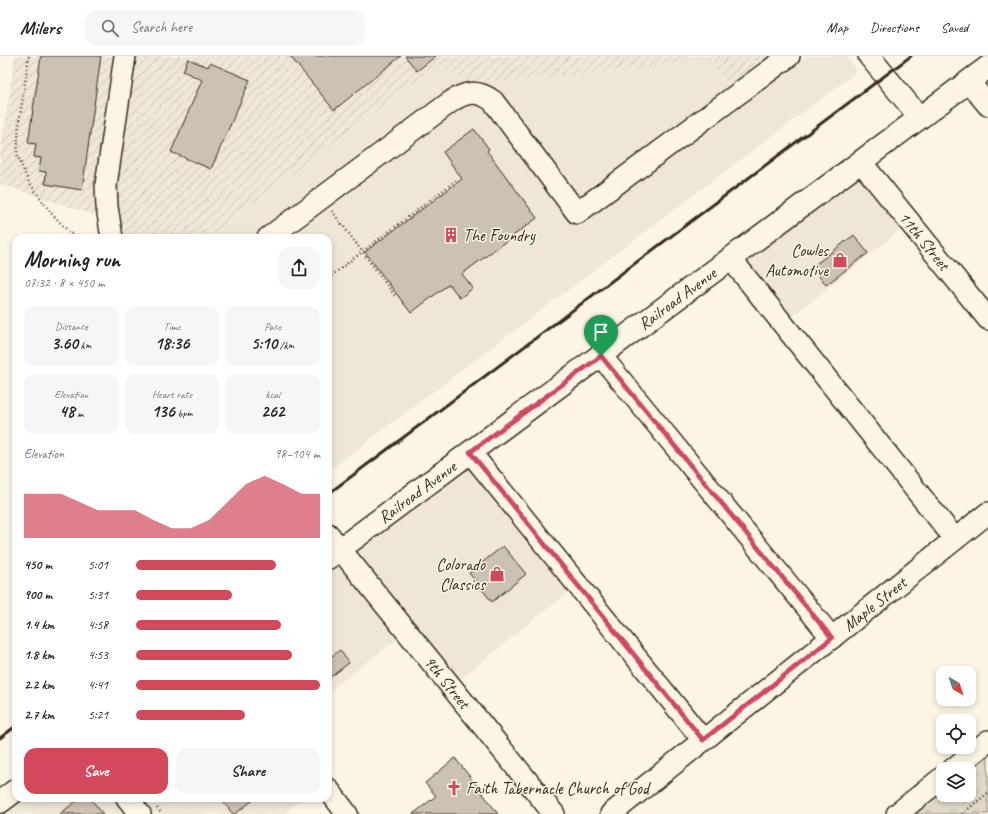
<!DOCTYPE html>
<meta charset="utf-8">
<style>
:root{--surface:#fff;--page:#f6f6f6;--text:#222;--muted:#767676;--line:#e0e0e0;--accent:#d1495b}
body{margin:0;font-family:Caveat,sans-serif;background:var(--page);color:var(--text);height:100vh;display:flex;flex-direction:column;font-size:15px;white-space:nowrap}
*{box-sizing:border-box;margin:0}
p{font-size:13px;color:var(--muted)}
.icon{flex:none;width:22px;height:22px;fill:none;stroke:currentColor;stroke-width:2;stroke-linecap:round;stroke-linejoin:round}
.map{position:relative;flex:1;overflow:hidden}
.sheet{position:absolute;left:12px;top:178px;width:320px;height:568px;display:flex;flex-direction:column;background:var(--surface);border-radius:12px;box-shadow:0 2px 6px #0003}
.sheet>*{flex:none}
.needle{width:26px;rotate:141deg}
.buttons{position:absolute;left:936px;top:610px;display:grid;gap:8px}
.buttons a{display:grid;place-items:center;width:40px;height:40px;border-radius:8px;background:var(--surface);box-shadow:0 2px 6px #0003;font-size:20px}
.pin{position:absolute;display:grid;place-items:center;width:34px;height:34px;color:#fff;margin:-41px -17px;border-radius:50% 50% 50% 0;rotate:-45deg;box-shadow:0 0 4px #0007}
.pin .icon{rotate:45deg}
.round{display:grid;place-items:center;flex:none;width:42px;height:42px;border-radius:12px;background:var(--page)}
.overview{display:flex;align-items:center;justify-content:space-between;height:68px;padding:0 12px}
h1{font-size:22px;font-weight:700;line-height:30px}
.figures{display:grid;grid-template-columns:repeat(3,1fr);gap:6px;height:68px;padding:4px 12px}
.figures div{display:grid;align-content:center;border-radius:10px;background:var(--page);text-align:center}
.figures b{font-size:17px;font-weight:700}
.figures small{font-size:11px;font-weight:400}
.figures p{font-size:11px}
.chart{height:112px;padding:8px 12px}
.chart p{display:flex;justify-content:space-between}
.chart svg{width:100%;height:72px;margin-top:4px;fill:var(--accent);opacity:.7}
.primary-button{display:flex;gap:8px;margin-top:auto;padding:8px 12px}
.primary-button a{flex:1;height:46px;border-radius:12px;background:var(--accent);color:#fff;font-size:16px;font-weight:700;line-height:46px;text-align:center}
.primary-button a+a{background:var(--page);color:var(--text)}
ul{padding:0 12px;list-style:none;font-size:13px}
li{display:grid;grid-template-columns:64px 48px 1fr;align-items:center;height:30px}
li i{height:10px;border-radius:5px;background:var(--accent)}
header{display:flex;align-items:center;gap:24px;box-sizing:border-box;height:56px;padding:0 20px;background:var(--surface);border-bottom:1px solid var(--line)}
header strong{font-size:19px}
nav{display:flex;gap:22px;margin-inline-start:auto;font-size:14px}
.search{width:280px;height:36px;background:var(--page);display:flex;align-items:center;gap:10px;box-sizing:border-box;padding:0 14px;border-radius:12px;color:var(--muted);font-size:15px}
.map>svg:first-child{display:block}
.built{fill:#eee6d6}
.industrial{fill:url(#industrial-furrows)}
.park{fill:url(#park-tufts);stroke:#8e8173}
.building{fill:#ccc2b3;stroke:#3b2a1e}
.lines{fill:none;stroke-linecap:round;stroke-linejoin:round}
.minor-casing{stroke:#3b2a1e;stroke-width:24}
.major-casing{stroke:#3b2a1e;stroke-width:25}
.path{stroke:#3b2a1e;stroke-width:2.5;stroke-dasharray:1 3;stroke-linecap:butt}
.minor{stroke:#fcf5e5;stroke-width:21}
.major{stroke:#fcf5e5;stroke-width:22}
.rail{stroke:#3b2a1e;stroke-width:3}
.route-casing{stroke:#fff;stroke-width:8}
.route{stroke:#d1495b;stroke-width:5}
.labels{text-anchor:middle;stroke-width:3;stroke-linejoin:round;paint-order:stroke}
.poi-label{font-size:17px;fill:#3b2a1e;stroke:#fcf5e5;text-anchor:start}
.street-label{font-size:17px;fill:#3b2a1e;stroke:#fcf5e5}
</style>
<header>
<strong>Milers</strong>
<div class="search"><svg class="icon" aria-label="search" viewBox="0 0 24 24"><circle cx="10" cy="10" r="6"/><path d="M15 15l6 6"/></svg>Search here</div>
<nav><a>Map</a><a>Directions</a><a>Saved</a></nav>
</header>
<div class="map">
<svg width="988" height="758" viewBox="0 0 988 758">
<defs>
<pattern id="industrial-furrows" width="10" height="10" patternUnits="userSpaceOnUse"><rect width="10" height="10" fill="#eee6d6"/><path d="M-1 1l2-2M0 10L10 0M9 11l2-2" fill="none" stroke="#cdc5b7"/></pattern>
<pattern id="park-tufts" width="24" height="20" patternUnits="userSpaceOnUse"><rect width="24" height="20" fill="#e0d8c8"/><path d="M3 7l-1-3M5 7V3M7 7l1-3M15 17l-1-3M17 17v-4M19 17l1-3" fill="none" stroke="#c1baab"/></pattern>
</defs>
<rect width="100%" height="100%" fill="#fcf5e5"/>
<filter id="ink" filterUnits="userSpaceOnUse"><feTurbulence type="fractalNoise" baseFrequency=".025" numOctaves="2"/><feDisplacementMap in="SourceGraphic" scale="8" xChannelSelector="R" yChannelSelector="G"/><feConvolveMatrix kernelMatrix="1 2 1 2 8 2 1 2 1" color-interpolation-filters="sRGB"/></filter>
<g filter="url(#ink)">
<g class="built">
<polygon points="707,0 742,47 806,0 846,0 858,15 328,415 328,182 206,182 436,11 465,24 505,25 648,12"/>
<polygon points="861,106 910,166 783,268 731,203"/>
<polygon points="470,396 577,529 451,630 407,575 328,636 328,502"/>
<polygon points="16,742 303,742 283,758 0,758 0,746"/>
</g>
<polygon class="industrial" points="15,0 776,0 732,33 707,0 648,12 505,25 465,24 436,11 206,182 123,182 121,176 120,167 0,128 0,100"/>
<polygon class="park" points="988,698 988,758 914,758 943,734 943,739 969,739 969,713"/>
<g class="building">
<polygon points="41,0 101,0 82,134 45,128 46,116 39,115 41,102 34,101 36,88 28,87"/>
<polygon points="290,0 401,0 334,54"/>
<polygon points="405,0 436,0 417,15"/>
<polygon points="188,3 208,11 210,7 250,24 211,113 171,96 202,24 183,15"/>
<polygon points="474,73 489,93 487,95 537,162 462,218 473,232 460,242 449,228 411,257 365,196 462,123 443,96"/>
<polygon points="854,179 868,197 826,229 812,211"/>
<polygon points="503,490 526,518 492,546 469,517"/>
<polygon points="340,594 349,607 328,623 328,603"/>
<polygon points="455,702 478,731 498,758 413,758 436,740 425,727"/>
<polygon points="80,742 90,742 103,758 60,758"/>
<polygon points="220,742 256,742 235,758 233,758"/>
</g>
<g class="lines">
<defs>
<g id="minor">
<polyline points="869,0 920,62"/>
<polyline points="969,26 988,49"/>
<path id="s1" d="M861 106 988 263"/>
<polyline points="112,182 107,151 106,129 125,0"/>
<path d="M268 182 449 47C464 36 477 33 493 45L577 157 789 0"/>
<polyline points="731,203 955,483"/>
<polyline points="601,300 832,582"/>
<polyline points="470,396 703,684"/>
<path id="s2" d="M328 478 554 758"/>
<polyline points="953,713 988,685"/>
<polyline points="328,733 347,758"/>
<polyline points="127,742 140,758"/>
<path id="s3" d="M611 758 988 457"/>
<polyline points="897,758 943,721"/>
</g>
<g id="major">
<path id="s4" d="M328 502 988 11"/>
<polyline points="0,746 16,734"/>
</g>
</defs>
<use href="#minor" class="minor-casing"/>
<use href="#major" class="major-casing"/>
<g class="path">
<polyline points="29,0 19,67 17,98 28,125 51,157 75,182"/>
<polyline points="332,155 396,241"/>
<polyline points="328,222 458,123"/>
<polyline points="157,752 162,758"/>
<polyline points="962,758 988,737"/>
</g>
<use href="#minor" class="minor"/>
<use href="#major" class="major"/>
<g class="rail">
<polyline points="328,438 911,0"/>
<polyline points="0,682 16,670"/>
</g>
</g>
</g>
<g class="lines" filter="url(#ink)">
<defs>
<polygon id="route" points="601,300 832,582 703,684 470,396"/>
</defs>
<use href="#route" class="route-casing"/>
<use href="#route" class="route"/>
</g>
<defs>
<symbol id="building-bare" viewBox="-9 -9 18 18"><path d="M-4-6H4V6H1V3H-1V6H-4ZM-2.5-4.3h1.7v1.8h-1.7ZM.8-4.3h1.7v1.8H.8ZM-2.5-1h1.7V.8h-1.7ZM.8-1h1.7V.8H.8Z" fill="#d1495b" stroke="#fcf5e5" stroke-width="2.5" paint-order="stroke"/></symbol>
<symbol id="shop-bare" viewBox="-9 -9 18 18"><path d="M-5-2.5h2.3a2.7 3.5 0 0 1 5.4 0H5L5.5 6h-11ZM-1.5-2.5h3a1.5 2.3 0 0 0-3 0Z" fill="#d1495b" stroke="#fcf5e5" stroke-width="2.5" paint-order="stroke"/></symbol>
<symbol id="church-bare" viewBox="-9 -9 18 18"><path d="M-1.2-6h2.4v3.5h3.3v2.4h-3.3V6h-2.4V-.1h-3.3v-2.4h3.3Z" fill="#d1495b" stroke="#fcf5e5" stroke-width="2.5" paint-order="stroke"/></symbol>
</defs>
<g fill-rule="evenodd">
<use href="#building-bare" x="440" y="168" width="22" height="22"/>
<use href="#shop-bare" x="829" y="193" width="22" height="22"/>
<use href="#shop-bare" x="486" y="507" width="22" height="22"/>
<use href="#church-bare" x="443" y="721" width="22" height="22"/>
</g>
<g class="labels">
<g class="poi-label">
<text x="463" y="185">The Foundry</text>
<text x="828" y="200" text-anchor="end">Cowles<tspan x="828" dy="20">Automotive</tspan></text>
<text x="485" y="514" text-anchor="end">Colorado<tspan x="485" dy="20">Classics</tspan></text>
<text x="466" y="738">Faith Tabernacle Church of God</text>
</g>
<g class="street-label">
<text dy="6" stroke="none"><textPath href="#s1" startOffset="101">11th Street</textPath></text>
<text dy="6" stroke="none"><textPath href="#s4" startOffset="435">Railroad Avenue</textPath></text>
<text dy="6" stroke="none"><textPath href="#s4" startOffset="111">Railroad Avenue</textPath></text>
<text dy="6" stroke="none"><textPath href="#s3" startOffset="337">Maple Street</textPath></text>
<text dy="6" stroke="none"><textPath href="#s2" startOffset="190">9th Street</textPath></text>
</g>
</g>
</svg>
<div class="buttons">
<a><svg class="needle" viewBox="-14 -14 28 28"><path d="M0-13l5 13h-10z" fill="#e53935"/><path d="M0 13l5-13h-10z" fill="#767676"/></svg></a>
<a><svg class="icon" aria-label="locate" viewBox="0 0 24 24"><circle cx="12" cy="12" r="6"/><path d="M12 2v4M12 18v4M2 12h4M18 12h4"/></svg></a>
<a><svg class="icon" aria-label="layers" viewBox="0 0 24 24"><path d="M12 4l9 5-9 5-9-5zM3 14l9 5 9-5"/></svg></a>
</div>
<div class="pin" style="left:601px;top:300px;background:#1e9e55"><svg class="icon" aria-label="arrive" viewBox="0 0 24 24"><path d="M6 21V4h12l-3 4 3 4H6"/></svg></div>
<section class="sheet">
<div class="overview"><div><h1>Morning run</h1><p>07:32 · 8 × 450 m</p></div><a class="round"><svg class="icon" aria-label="share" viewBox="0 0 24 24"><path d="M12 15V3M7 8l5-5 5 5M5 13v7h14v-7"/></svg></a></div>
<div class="figures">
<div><p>Distance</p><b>3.60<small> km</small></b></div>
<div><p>Time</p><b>18:36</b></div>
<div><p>Pace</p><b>5:10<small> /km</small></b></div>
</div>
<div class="figures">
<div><p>Elevation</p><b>48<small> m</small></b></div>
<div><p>Heart rate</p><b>136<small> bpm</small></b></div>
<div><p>kcal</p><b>262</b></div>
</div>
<div class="chart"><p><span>Elevation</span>98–104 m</p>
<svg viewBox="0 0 160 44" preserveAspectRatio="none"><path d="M0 44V17L10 17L20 17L30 22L40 27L50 27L60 27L70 33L80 38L90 38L100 33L110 22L120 11L130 6L140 11L150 17L160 17V44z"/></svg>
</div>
<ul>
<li><b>450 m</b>5:01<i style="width:76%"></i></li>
<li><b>900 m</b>5:31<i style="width:52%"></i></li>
<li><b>1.4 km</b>4:58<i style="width:79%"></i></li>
<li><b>1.8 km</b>4:53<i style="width:85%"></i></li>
<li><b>2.2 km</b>4:41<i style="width:100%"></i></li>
<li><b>2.7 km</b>5:21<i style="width:59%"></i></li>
</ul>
<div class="primary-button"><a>Save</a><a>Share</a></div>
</section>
</div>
